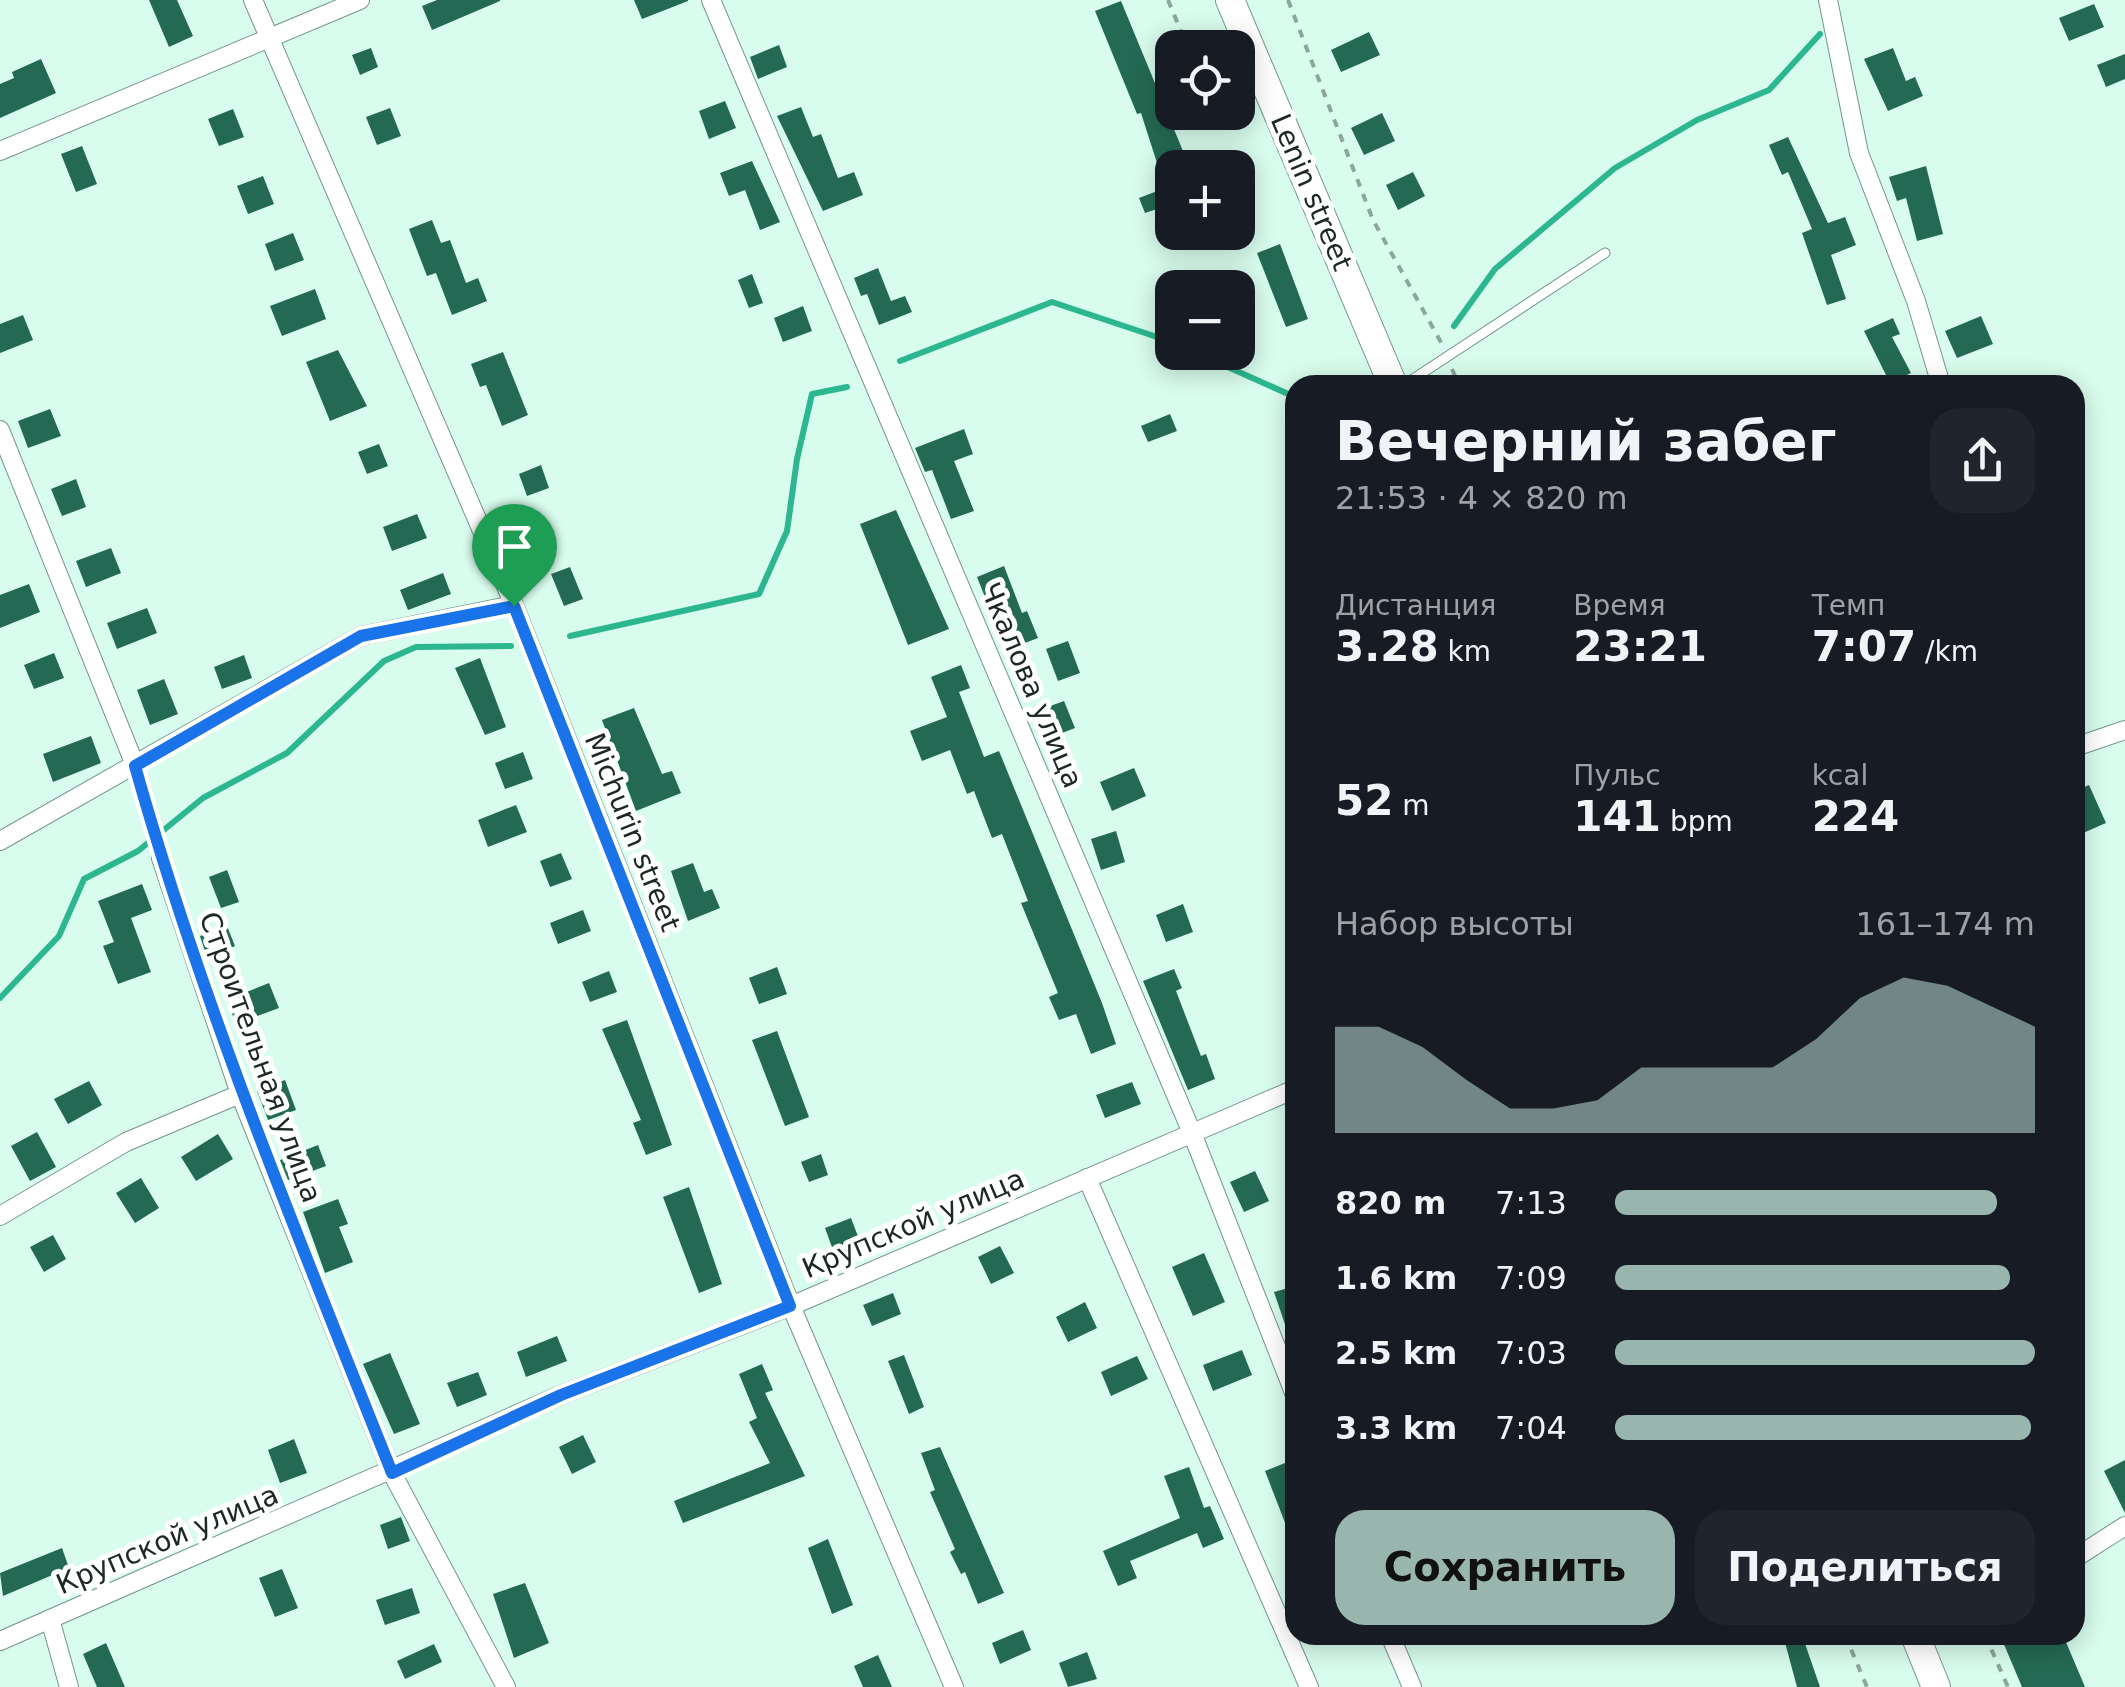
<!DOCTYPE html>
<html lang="ru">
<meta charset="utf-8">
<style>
:root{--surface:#171b24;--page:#20242c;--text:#f1f3f6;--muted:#9ea1a6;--accent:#99b6ae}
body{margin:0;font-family:"DejaVu Sans",sans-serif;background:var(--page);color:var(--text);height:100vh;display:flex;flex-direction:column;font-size:38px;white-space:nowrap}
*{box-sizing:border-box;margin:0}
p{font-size:32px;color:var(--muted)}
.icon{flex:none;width:55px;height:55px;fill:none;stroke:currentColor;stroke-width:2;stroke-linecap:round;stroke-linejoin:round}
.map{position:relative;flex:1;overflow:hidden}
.side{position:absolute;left:1285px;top:375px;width:800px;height:1270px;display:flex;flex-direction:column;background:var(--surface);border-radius:30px;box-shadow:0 5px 25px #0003}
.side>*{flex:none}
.buttons{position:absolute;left:1155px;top:30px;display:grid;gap:20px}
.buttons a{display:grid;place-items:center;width:100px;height:100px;border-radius:20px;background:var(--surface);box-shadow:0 5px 25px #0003;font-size:50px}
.pin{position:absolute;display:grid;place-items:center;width:85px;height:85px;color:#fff;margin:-102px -42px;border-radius:50% 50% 50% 0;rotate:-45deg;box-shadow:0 0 10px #0007}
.pin .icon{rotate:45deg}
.round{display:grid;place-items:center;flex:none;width:105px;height:105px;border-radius:30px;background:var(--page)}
.overview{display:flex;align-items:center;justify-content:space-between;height:170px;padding:0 50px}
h1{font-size:55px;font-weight:600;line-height:75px}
.figures{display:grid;grid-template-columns:repeat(3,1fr);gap:15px;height:170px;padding:10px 50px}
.figures div{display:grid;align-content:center}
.figures b{font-size:42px;font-weight:600}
.figures small{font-size:28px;font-weight:400}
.figures p{font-size:28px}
.chart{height:280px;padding:20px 50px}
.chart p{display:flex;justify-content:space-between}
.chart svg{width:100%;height:180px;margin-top:10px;fill:var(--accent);opacity:.7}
.action{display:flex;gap:20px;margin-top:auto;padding:20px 50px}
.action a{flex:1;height:115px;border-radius:30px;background:var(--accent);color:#111;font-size:40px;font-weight:600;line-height:115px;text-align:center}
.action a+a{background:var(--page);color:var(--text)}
ul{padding:0 50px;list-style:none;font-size:32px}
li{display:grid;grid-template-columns:160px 120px 1fr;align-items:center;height:75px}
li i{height:25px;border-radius:12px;background:var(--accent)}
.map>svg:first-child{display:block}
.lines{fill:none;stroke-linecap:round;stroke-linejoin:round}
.stream{stroke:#2cb790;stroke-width:6}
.building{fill:#246953}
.service-casing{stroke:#749688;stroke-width:11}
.minor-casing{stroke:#749688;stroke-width:20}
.primary-casing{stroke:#749688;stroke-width:30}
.path{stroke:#8ba69b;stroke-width:4;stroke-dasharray:8 8;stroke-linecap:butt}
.service{stroke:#fff;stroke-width:9}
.minor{stroke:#fff;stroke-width:18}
.primary{stroke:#fff;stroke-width:28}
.route-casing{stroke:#fff;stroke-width:20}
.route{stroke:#1a73e8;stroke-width:12}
.labels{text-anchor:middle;stroke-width:10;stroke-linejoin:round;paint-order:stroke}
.street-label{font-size:28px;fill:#1b2823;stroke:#fff}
</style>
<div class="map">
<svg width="2125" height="1687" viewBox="0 0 2125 1687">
<rect width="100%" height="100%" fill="#d8fced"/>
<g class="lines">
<g class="stream">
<polyline points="1454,326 1495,269 1615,168 1697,120 1769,90 1820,34"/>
<polyline points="1194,352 1295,397"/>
<polyline points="900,361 1052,302 1172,342"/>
<polyline points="570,636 759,594 787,531 797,459 812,394 847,387"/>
<polyline points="0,998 59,936 84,879 138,851 203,798 287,753 384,661 416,647 511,646"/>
</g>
</g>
<g class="building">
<polygon points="149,0 177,0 193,36 169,47"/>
<polygon points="437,0 500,0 500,1 432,30 422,6"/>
<polygon points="634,0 688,0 688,1 642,19"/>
<polygon points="1121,1 1190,168 1172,168 1172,204 1145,213 1139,198 1165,188 1141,113 1137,114 1095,11"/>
<polygon points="2094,4 2104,27 2069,41 2059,18"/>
<polygon points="1369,32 1380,55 1341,72 1331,50"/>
<polygon points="779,45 787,67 758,79 750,57"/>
<polygon points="371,48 378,67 360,75 352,55"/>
<polygon points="1893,48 1906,81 1915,77 1923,96 1888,111 1864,59"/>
<polygon points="2125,54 2125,79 2106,87 2097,65"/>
<polygon points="41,59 56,93 0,118 0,84 14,78 12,72"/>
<polygon points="725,101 736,128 709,139 699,111"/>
<polygon points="801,107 813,137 821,134 838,178 854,172 863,195 823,211 777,116"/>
<polygon points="390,108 401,136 377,145 366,117"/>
<polygon points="233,109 244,137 219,146 208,119"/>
<polygon points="1382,113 1395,141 1364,155 1351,128"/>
<polygon points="1788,137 1828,223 1845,217 1856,245 1831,255 1846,299 1827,305 1802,233 1812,229 1788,172 1782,175 1769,145"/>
<polygon points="82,146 97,184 76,192 61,154"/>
<polygon points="752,161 780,222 760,230 745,190 729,196 720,173"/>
<polygon points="1926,166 1943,234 1917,241 1906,198 1897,201 1889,177"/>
<polygon points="1413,172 1425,196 1398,210 1386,185"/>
<polygon points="263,176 274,204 248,214 237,186"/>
<polygon points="432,220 441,243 450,240 466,283 478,278 487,301 452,315 436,273 427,276 409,229"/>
<polygon points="293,233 304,260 275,271 265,244"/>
<polygon points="1280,244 1308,319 1286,327 1257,253"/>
<polygon points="878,268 891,301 905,296 912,312 879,325 867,294 861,296 854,278"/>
<polygon points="752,274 763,303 749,308 738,280"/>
<polygon points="315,289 326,319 282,336 270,306"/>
<polygon points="803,306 812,331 783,342 774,318"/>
<polygon points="23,315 33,340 0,353 0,324"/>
<polygon points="1981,316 1993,344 1957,358 1945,331"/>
<polygon points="1893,318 1900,334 1892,337 1911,373 1890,383 1864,331"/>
<polygon points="338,350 367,406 330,421 306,362"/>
<polygon points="503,352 528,415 502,426 486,385 480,387 471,364"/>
<polygon points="50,409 61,436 28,448 18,421"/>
<polygon points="1170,414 1177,431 1148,442 1141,426"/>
<polygon points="964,429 973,454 954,461 974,511 951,519 932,470 925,472 915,448"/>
<polygon points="379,444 388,466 367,474 358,452"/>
<polygon points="541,465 549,488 527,496 519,474"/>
<polygon points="76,479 86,507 62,516 51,489"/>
<polygon points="896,510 949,629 908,645 860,524"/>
<polygon points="417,514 427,538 392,551 383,527"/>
<polygon points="111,548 121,573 86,587 76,561"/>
<polygon points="1004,566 1022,613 1027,611 1038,638 1006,650 977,577"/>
<polygon points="570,567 583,599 564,606 551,574"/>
<polygon points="443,573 451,594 408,610 400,590"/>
<polygon points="29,584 40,612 0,628 0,595"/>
<polygon points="147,608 157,633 117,649 107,623"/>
<polygon points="1068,641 1080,673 1058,681 1046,649"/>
<polygon points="54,653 64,678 34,689 24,665"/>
<polygon points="244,655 252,678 222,689 214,667"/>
<polygon points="480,658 506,727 485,735 455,668"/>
<polygon points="961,665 970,688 959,692 984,757 999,751 1102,1003 1116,1044 1091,1054 1076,1014 1059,1020 1049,997 1058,993 1021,903 1028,901 1002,834 992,838 974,791 967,794 950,750 922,761 910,731 947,717 931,677"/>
<polygon points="164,679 178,714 150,725 137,690"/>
<polygon points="1064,701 1075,728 1044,740 1034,712"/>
<polygon points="634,708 662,774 672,771 681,793 636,811 602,720"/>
<polygon points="91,736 101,763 53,782 43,754"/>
<polygon points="523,752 533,779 505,789 495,763"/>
<polygon points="1134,768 1146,796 1112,811 1100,782"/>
<polygon points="2089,785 2106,823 2083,833 2075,814 2075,791"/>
<polygon points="516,805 527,832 488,847 478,820"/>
<polygon points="1116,831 1125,862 1101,870 1091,839"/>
<polygon points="561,853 572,879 550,887 540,861"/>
<polygon points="693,863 704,892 712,889 720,908 688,921 671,871"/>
<polygon points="227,870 239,902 221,908 209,877"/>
<polygon points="142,884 152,910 131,918 151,972 118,984 103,946 114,942 98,901"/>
<polygon points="1183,904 1193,932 1166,942 1156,915"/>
<polygon points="583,910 591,931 558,944 550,923"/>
<polygon points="227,926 235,946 207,957 200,936"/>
<polygon points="777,967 787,994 759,1004 749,978"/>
<polygon points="1174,969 1182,988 1176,991 1201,1056 1206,1054 1215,1079 1188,1090 1143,981"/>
<polygon points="609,971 617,992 590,1002 582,982"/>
<polygon points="269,983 279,1008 236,1024 227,1000"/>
<polygon points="627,1020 672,1145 646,1155 633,1123 641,1120 602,1029"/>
<polygon points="777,1031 809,1117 785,1126 752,1040"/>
<polygon points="285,1080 296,1110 268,1120 257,1091"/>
<polygon points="89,1081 102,1105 68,1124 54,1099"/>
<polygon points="1132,1082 1141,1104 1105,1118 1096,1095"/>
<polygon points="37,1132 56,1167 30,1181 11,1146"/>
<polygon points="218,1134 233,1159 196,1181 181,1157"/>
<polygon points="318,1145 326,1166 288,1180 280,1160"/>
<polygon points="821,1154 828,1175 809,1182 801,1162"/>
<polygon points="1255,1171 1269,1201 1244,1212 1230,1182"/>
<polygon points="141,1178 159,1208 135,1223 116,1193"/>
<polygon points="689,1187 722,1284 699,1293 663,1197"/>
<polygon points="338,1199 348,1224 339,1227 353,1262 325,1273 303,1212"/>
<polygon points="851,1218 859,1239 833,1250 825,1228"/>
<polygon points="53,1235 66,1259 44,1272 30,1247"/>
<polygon points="1000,1246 1014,1273 991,1284 978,1257"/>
<polygon points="1204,1253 1225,1302 1193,1316 1172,1267"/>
<polygon points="1295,1286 1295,1345 1292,1345 1274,1292"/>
<polygon points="893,1293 901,1314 872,1326 863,1305"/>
<polygon points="1085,1302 1097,1328 1068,1342 1056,1317"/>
<polygon points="557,1336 567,1361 526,1377 517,1352"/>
<polygon points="1242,1350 1252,1375 1213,1391 1203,1365"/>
<polygon points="390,1353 420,1424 394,1434 363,1364"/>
<polygon points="904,1355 924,1407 909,1414 888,1361"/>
<polygon points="1137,1356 1148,1379 1111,1396 1101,1372"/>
<polygon points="762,1364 773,1390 765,1393 805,1476 683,1523 674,1501 770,1463 749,1422 757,1418 739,1374"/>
<polygon points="478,1372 487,1395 457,1407 447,1383"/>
<polygon points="583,1435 596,1462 572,1474 559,1447"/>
<polygon points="294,1439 307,1473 280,1483 268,1450"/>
<polygon points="940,1447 1004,1593 978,1604 965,1572 961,1574 950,1552 955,1549 930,1492 935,1490 921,1453"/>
<polygon points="1295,1459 1295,1546 1294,1546 1265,1471"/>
<polygon points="2125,1460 2125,1513 2104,1471"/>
<polygon points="1189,1467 1204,1508 1210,1506 1224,1539 1203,1548 1197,1533 1130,1561 1137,1578 1118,1586 1103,1551 1180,1518 1164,1476"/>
<polygon points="401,1517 410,1541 388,1549 380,1525"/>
<polygon points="828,1539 853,1605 832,1614 808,1548"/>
<polygon points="62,1548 69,1568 3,1596 0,1573"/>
<polygon points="282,1569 298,1608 275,1617 259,1578"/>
<polygon points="525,1583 549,1643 514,1658 493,1594"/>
<polygon points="412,1588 420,1613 385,1625 376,1600"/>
<polygon points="1023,1630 1031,1650 1000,1664 992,1643"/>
<polygon points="1783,1635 1802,1635 1820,1687 1797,1687"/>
<polygon points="2000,1635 2063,1635 2085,1687 2022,1687"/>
<polygon points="106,1643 125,1687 97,1687 83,1654"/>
<polygon points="434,1644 442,1662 405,1679 397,1661"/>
<polygon points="1087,1652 1097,1679 1068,1687 1059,1663"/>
<polygon points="878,1655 892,1687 863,1687 854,1666"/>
</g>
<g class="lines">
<defs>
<polyline id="service" points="1404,385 1605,253"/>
<g id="minor">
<polyline points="253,0 514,605 791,1306 954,1687"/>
<polyline points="711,0 1192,1133 1295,1395"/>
<polyline points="1828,0 1859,153 1916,301 1941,385"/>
<polyline points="0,151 360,0"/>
<polyline points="0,430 135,765"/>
<polyline points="2075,747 2125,730"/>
<polyline points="0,841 361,636 514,605"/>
<polyline points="161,858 240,1094 392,1473 506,1687"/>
<polyline points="1087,1178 1309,1687"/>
<polyline points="0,1216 126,1142 240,1094"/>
<polyline points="2075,1558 2125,1526"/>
<polyline points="50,1619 69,1687"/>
<polyline points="1390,1635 1412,1687"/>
<polyline points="0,1641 561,1395 791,1306 1295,1089"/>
</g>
<g id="primary">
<polyline points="1230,0 1393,385"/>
<polyline points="1915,1635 1936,1687"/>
</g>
</defs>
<use href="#service" class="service-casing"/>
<use href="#minor" class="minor-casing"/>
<use href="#primary" class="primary-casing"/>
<g class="path">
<polyline points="1168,0 1188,48"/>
<polyline points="1288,0 1373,220 1443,346"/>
<polyline points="1215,112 1220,123"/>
<polyline points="1452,369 1459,385"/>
<polyline points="139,780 157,843"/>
<polyline points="1845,1635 1867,1687"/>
<polyline points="1985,1635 2008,1687"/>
</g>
<use href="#service" class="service"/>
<use href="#minor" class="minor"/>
<use href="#primary" class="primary"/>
</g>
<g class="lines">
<defs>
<path id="route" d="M514 606 790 1306 561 1395 392 1473C299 1239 203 1008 135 766L361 636Z"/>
</defs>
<use href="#route" class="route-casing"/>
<use href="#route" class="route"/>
</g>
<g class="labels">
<g class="street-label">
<text transform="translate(1312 192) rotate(67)" y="10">Lenin street</text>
<text transform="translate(1032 685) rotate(67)" y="10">Чкалова улица</text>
<text transform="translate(633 832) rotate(68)" y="10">Michurin street</text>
<text transform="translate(261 1057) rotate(70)" y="10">Строительная улица</text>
<text transform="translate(913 1223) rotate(-23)" y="10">Крупской улица</text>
<text transform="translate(167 1539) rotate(-23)" y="10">Крупской улица</text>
</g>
</g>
</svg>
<div class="buttons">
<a><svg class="icon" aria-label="locate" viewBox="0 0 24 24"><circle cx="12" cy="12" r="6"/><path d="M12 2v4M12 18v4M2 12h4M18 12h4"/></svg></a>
<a>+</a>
<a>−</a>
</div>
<div class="pin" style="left:514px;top:606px;background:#1e9e55"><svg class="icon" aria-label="arrive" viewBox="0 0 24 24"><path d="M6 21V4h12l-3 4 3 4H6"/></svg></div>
<section class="side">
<div class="overview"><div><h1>Вечерний забег</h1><p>21:53 · 4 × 820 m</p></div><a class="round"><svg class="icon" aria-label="share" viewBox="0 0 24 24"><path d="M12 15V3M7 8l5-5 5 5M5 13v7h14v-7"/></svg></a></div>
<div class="figures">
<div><p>Дистанция</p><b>3.28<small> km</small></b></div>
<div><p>Время</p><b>23:21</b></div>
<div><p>Темп</p><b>7:07<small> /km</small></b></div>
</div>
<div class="figures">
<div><b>52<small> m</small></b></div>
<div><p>Пульс</p><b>141<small> bpm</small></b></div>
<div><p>kcal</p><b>224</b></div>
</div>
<div class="chart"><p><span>Набор высоты</span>161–174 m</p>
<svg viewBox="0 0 160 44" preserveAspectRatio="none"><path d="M0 44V18L10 18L20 23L30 31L40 38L50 38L60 36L70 28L80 28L90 28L100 28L110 21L120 11L130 6L140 8L150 13L160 18V44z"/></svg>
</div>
<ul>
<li><b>820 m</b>7:13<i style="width:91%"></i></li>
<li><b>1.6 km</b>7:09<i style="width:94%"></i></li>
<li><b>2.5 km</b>7:03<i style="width:100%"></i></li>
<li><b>3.3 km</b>7:04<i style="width:99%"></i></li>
</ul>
<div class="action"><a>Сохранить</a><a>Поделиться</a></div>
</section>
</div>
